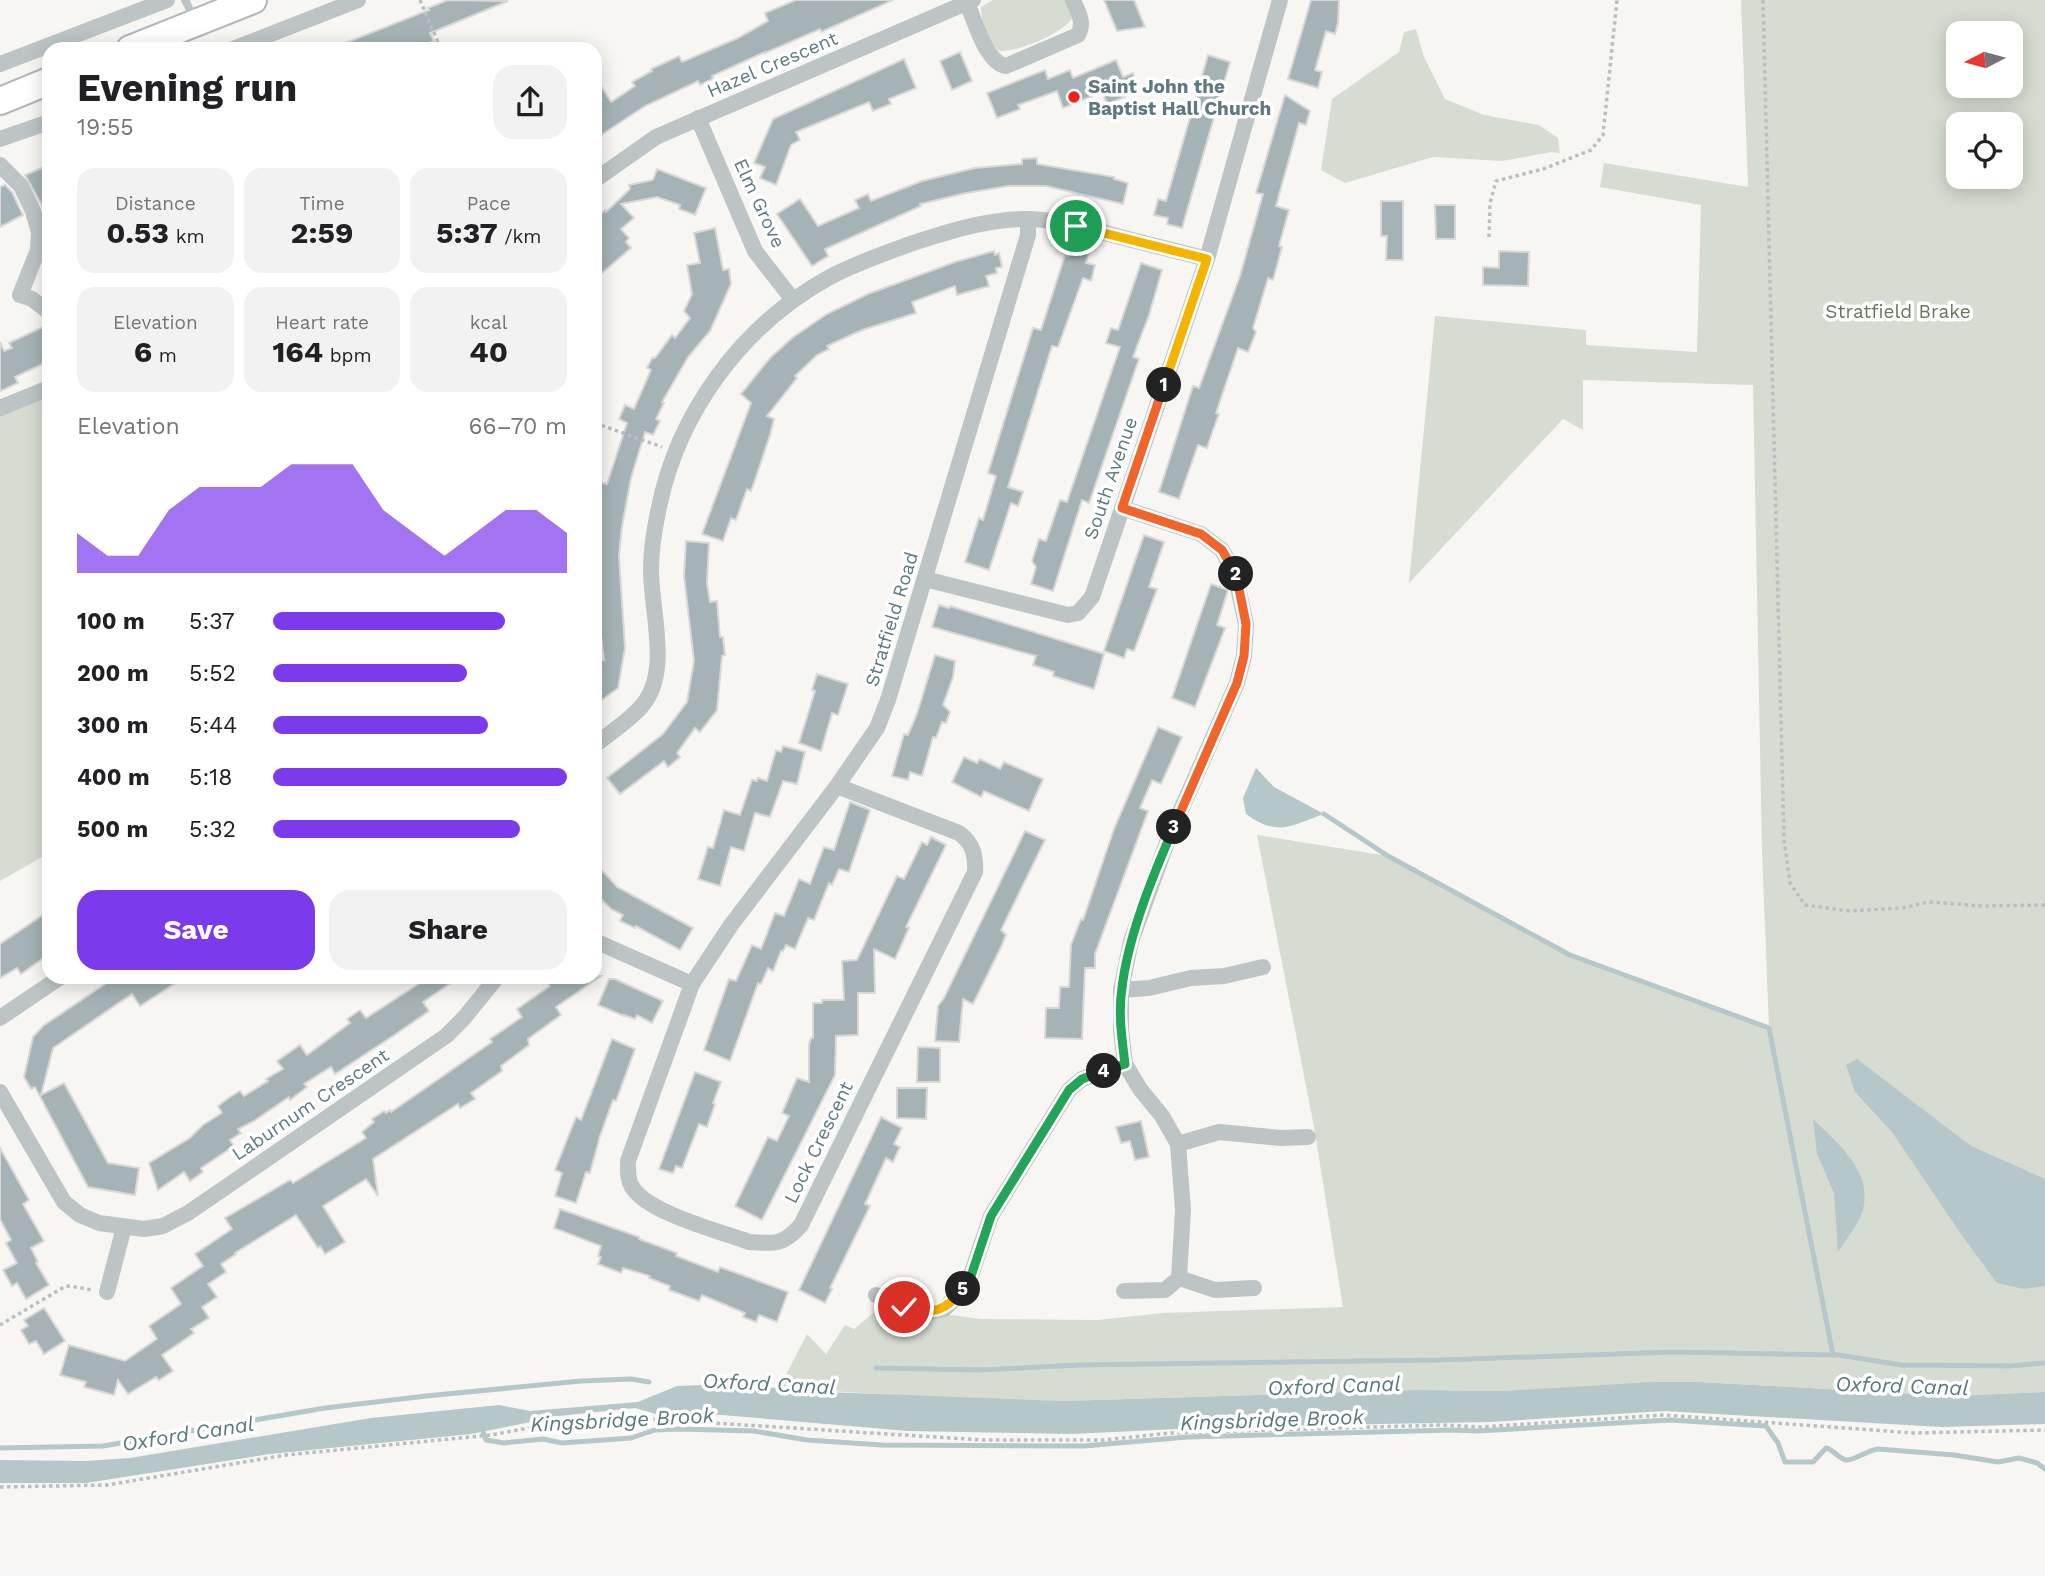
<!DOCTYPE html>
<meta charset="utf-8">
<style>
:root{--surface:#fff;--page:#f2f2f2;--text:#202124;--muted:#757577;--accent:#7c3aed}
body{margin:0;font-family:"Work Sans",sans-serif;background:var(--page);color:var(--text);height:100vh;display:flex;flex-direction:column;font-size:26px;white-space:nowrap}
*{box-sizing:border-box;margin:0}
p{font-size:23px;color:var(--muted)}
.icon{flex:none;width:38px;height:38px;fill:none;stroke:currentColor;stroke-width:2;stroke-linecap:round;stroke-linejoin:round}
.map{position:relative;flex:1;overflow:hidden}
.panel{position:absolute;left:42px;top:42px;width:560px;height:942px;display:flex;flex-direction:column;background:var(--surface);border-radius:21px;box-shadow:0 4px 18px #0003}
.panel>*{flex:none}
.needle{width:46px;rotate:264deg}
.buttons{position:absolute;left:1946px;top:21px;display:grid;gap:14px}
.buttons a{display:grid;place-items:center;width:77px;height:77px;border-radius:14px;background:var(--surface);box-shadow:0 4px 18px #0003;font-size:35px}
.pin{position:absolute;display:grid;place-items:center;width:60px;height:60px;color:#fff;margin:-30px;border:4px solid #fff;border-radius:50%;box-shadow:0 2px 7px #0007}
.km{position:absolute;width:35px;height:35px;margin:-18px;border-radius:50%;background:#222;color:#fff;font-size:19px;line-height:35px;text-align:center}
.round{display:grid;place-items:center;flex:none;width:74px;height:74px;border-radius:21px;background:var(--page)}
.overview{display:flex;align-items:center;justify-content:space-between;height:119px;padding:0 35px}
h1{font-size:38px;font-weight:700;line-height:52px}
.stats{display:grid;grid-template-columns:repeat(3,1fr);gap:10px;height:119px;padding:7px 35px}
.stats div{display:grid;align-content:center;border-radius:18px;background:var(--page);text-align:center}
.stats b{font-size:30px;font-weight:700}
.stats small{font-size:19px;font-weight:400}
.stats p{font-size:19px}
.chart{height:196px;padding:14px 35px}
.chart p{display:flex;justify-content:space-between}
.chart svg{width:100%;height:126px;margin-top:7px;fill:var(--accent);opacity:.7}
.button{display:flex;gap:14px;margin-top:auto;padding:14px 35px}
.button a{flex:1;height:80px;border-radius:21px;background:var(--accent);color:#fff;font-size:28px;font-weight:700;line-height:80px;text-align:center}
.button a+a{background:var(--page);color:var(--text)}
ul{padding:0 35px;list-style:none;font-size:23px}
li{display:grid;grid-template-columns:112px 84px 1fr;align-items:center;height:52px}
li i{height:18px;border-radius:9px;background:var(--accent)}
.map>svg:first-child{display:block}
.green{fill:#d7dcd2;fill-rule:evenodd}
.water{fill:#b5c7c9}
.lines{fill:none;stroke-linecap:round;stroke-linejoin:round}
.stream{stroke:#b5c7c9;stroke-width:5}
.building{fill:#a5b3b6;stroke:#d8d8d6;stroke-width:2}
.primary-casing{stroke:#b0b8bb;stroke-width:30}
.path{stroke:#b9bec0;stroke-width:3.5;stroke-dasharray:3.5 3.5;stroke-linecap:butt}
.lane{stroke:#bcc4c6;stroke-width:8}
.street{stroke:#bcc4c6;stroke-width:16}
.primary{stroke:#fff;stroke-width:26}
.split-1-casing{stroke:#fff;stroke-width:14}
.split-2-casing{stroke:#fff;stroke-width:14}
.split-3-casing{stroke:#fff;stroke-width:14}
.split-4-casing{stroke:#fff;stroke-width:14}
.split-5-casing{stroke:#fff;stroke-width:14}
.split-6-casing{stroke:#fff;stroke-width:14}
.split-1{stroke:#f5b400;stroke-width:9}
.split-2{stroke:#f0652b;stroke-width:9}
.split-3{stroke:#f0652b;stroke-width:9}
.split-4{stroke:#22a559;stroke-width:9}
.split-5{stroke:#22a559;stroke-width:9}
.split-6{stroke:#f5b400;stroke-width:9}
.poi-dot{fill:#f22018;stroke:#fff;stroke-width:2.5}
.labels{text-anchor:middle;stroke-width:7;stroke-linejoin:round;paint-order:stroke}
.street-label{font-size:19px;fill:#5f7981;stroke:#fff}
.poi-label{font-size:19px;font-weight:bold;fill:#5f7981;stroke:#fff;text-anchor:start}
.park-label{font-size:19px;fill:#68785e;stroke:#fff}
.water-label{font-size:21px;font-style:italic;fill:#5a797c;stroke:#fff}
</style>
<div class="map">
<svg width="2045" height="1576" viewBox="0 0 2045 1576">
<rect width="100%" height="100%" fill="#f7f6f3"/>
<g class="green">
<path d="M993 0H1069L1074 15C1068 32 1016 53 999 51 988 41 981 22 981 7Z"/>
<path d="M1741 0H2045V1392L1952 1396 1700 1382 1501 1391 1416 1390 1064 1401 929 1397 779 1388 807 1334 826 1354 845 1325 854 1329 877 1310 921 1318 952 1315 980 1319 1098 1320 1163 1313 1343 1307 1314 1127 1257 835 1388 856 1570 955 1769 1028 1762 852 1753 385 1583 380V430L1563 419 1409 583 1435 316 1586 330V345L1697 352 1701 205 1600 187 1604 163 1748 187ZM1958 33H2011V86H1958ZM1958 124H2011V177H1958Z"/>
<polygon points="1416,29 1424,57 1445,99 1484,115 1539,125 1558,138 1560,153 1552,152 1502,161 1433,157 1345,183 1321,170 1332,99 1399,52 1404,32"/>
<polygon points="49,396 49,853 0,881 0,414"/>
</g>
<g class="water">
<path d="M1256 768 1274 787 1324 814C1290 826 1278 837 1246 814L1243 798Z"/>
<polygon points="1857,1059 1971,1146 2045,1179 2045,1286 2024,1289 1997,1283 1963,1237 1892,1132 1855,1092 1846,1065"/>
<path d="M1813 1119C1838 1144 1873 1171 1863 1210 1859 1224 1846 1239 1838 1252L1834 1193 1817 1154Z"/>
<polygon points="1653,1382 1700,1382 1952,1396 2045,1392 2045,1424 1941,1427 1664,1411 1490,1422 1220,1427 1071,1434 908,1431 722,1415 656,1414 635,1408 539,1418 531,1422 471,1434 270,1454 86,1483 0,1483 0,1460 85,1461 130,1458 371,1418 499,1405 530,1411 638,1402 677,1386 727,1384 826,1392 1064,1401 1416,1390 1501,1391"/>
</g>
<g class="lines">
<g class="stream">
<polyline points="1324,814 1388,856 1570,955 1769,1028 1833,1355"/>
<polyline points="876,1368 981,1370 1079,1365 1441,1360 1673,1352 1839,1355 1901,1365 2009,1366 2045,1363"/>
<path d="M481 1426 486 1440 504 1443 543 1439 562 1443 631 1438 655 1430 679 1429 754 1431 807 1440 882 1445 1084 1446 1187 1437 1452 1430 1478 1431 1670 1420 1766 1426 1778 1443 1785 1462H1813L1826 1448C1834 1450 1838 1458 1846 1460 1853 1461 1868 1450 1878 1449L1954 1455 1998 1462 2019 1458 2037 1463 2045 1469"/>
<polyline points="0,1448 103,1446 325,1408 426,1396 581,1381 631,1379 649,1382"/>
</g>
</g>
<g class="building">
<polygon points="448,0 508,1 430,33 434,41 416,49 336,49 335,47 429,10 428,8"/>
<polygon points="796,0 893,0 821,32 820,29 765,53 765,52 712,76 713,79 700,85 698,81 645,106 595,139 595,76 611,102 635,86 632,82 652,71 651,69 679,56 682,62 738,38 768,21 765,13"/>
<polygon points="1104,0 1134,0 1145,27 1117,31"/>
<polygon points="1311,0 1339,0 1338,23 1335,34 1326,31 1315,70 1322,72 1318,88 1288,79"/>
<polygon points="960,52 972,81 952,90 940,61"/>
<polygon points="1208,55 1230,62 1182,228 1167,224 1168,218 1154,215 1158,199 1166,201"/>
<polygon points="904,59 916,88 889,99 891,104 873,111 869,102 796,132 800,140 791,145 776,185 760,178 765,167 754,163 773,119"/>
<polygon points="1116,60 1123,77 1133,73 1140,91 1107,104 1102,92 1063,108 1057,91 1018,105 1020,109 997,118 987,93 1045,70 1048,79 1070,70 1073,78"/>
<polygon points="1285,95 1310,111 1306,125 1299,123 1276,206 1289,210 1279,246 1282,247 1273,280 1268,278 1253,328 1256,332 1248,352 1238,348 1216,413 1219,414 1213,430 1207,448 1198,445 1179,499 1159,492 1193,386 1199,388 1240,276 1263,194 1256,193"/>
<polygon points="1037,158 1037,164 1114,177 1114,179 1128,183 1123,204 1046,186 1008,186 966,193 920,204 921,206 825,249 828,256 812,266 777,214 800,199 818,226 859,208 855,200 868,194 871,201 922,181 975,168 1022,164 1022,159"/>
<polygon points="49,165 49,204 43,207 25,175"/>
<polygon points="657,169 706,188 695,215 679,209 680,205 657,197 621,204 634,218 621,229 629,238 626,242 631,248 595,279 595,219 605,210 606,212 630,189 629,185 653,180"/>
<polygon points="5,185 12,192 23,215 0,227 0,187"/>
<polygon points="1381,201 1403,201 1403,260 1386,260 1387,236 1381,236"/>
<polygon points="1435,205 1455,205 1455,239 1436,239"/>
<polygon points="715,228 723,270 729,269 731,284 710,331 688,357 662,402 664,403 656,419 660,421 653,435 645,432 631,478 622,526 619,556 625,648 618,688 595,705 595,659 604,660 599,620 595,620 595,498 599,482 607,484 627,423 619,419 625,405 634,409 651,370 647,368 652,358 655,358 672,335 675,338 690,318 684,311 692,294 687,265 700,263 694,233"/>
<polygon points="1071,246 1089,251 1086,263 1095,265 1091,281 1083,278 1058,347 1052,346 1008,487 1023,492 1018,506 1011,503 989,570 965,562 979,518 983,520 996,476 988,473 1033,328 1041,330 1065,255 1068,256"/>
<polygon points="994,251 995,255 999,253 1002,267 996,268 997,273 986,276 989,286 957,295 955,286 912,302 916,313 862,330 827,346 829,349 817,355 795,376 797,378 767,416 774,419 770,435 757,474 751,491 747,489 736,520 731,518 723,541 702,534 751,403 741,394 770,358 792,338 827,314 868,294 955,262"/>
<polygon points="1499,251 1529,252 1528,286 1483,285 1483,267 1499,268"/>
<polygon points="1141,263 1162,270 1149,315 1133,357 1139,359 1089,503 1082,500 1053,591 1031,584 1036,567 1032,561 1039,539 1046,541 1060,500 1067,502 1120,347 1106,343 1111,328 1118,330"/>
<polygon points="49,324 49,361 15,377 18,383 0,391 0,342 4,351 12,348 9,343"/>
<polygon points="1144,535 1164,542 1149,587 1157,589 1134,651 1127,649 1124,658 1104,651"/>
<polygon points="686,541 709,543 707,583 710,602 717,601 720,637 723,637 725,655 722,656 717,710 700,732 695,728 677,753 680,757 668,767 664,761 620,794 607,778 663,734 687,702 694,661 684,576"/>
<polygon points="1211,584 1228,590 1217,625 1225,628 1195,707 1172,698"/>
<polygon points="939,605 949,608 950,606 1104,654 1094,689 1053,676 1054,672 1033,665 1036,656 932,627"/>
<polygon points="935,655 955,661 953,677 943,705 950,712 946,723 942,722 936,738 933,737 922,776 910,772 908,780 892,776 904,734 908,735 917,714"/>
<polygon points="817,674 848,684 838,715 832,713 821,751 799,743 815,691 812,690"/>
<polygon points="1158,727 1182,737 1161,784 1152,780 1140,808 1148,811 1095,954 1095,968 1085,968 1082,1039 1045,1038 1046,1008 1059,1008 1060,987 1069,987 1071,945 1081,919 1083,920 1114,829"/>
<polygon points="783,746 805,752 797,784 783,781 770,817 755,813 744,851 731,847 720,886 698,879 708,847 713,848 724,810 740,815 752,780 757,781 758,778 767,781 776,750 781,752"/>
<polygon points="964,757 977,763 980,759 1000,769 1004,762 1043,779 1029,811 984,791 981,797 952,782"/>
<polygon points="850,802 870,810 849,872 839,869 832,885 829,883 814,920 808,918 795,949 786,945 783,951 781,951 773,971 768,968 761,984 758,983 730,1061 704,1050 729,979 736,981 752,945 761,949 775,913 784,916 799,879 810,884 824,847 834,850"/>
<polygon points="1025,831 1045,840 1001,930 1006,935 1001,947 973,1004 963,999 959,1042 935,1041 938,1006 944,998"/>
<polygon points="931,837 946,845 906,927 909,928 895,959 874,949 875,993 858,993 858,1035 836,1036 835,1075 762,1220 735,1206 768,1137 777,1141 789,1116 782,1113 797,1078 809,1082 809,1044 811,1038 813,1038 813,1003 822,1003 822,1000 844,1000 842,961 857,960 897,876 904,879 922,842 927,845"/>
<polygon points="595,863 617,887 693,928 680,950 636,926 635,928 620,921 623,915 611,909 595,893"/>
<polygon points="49,911 49,954 21,974 17,968 0,978 0,944"/>
<polygon points="117,976 186,976 140,1006 132,994 53,1048 41,1095 64,1083 108,1163 139,1168 135,1195 88,1187 35,1087 31,1089 24,1077 33,1037 43,1026"/>
<polygon points="415,976 461,976 423,1002 429,1011 396,1034 335,1074 331,1067 304,1084 307,1087 290,1100 289,1097 254,1121 238,1129 241,1133 230,1140 234,1146 201,1168 203,1172 190,1181 184,1172 158,1190 149,1163 190,1138 203,1125 222,1113 218,1106 230,1097 240,1091 244,1096 268,1081 266,1079 283,1069 277,1061 300,1045 307,1055 350,1023 347,1019 360,1010 366,1018 420,983"/>
<polygon points="543,976 601,976 556,1007 561,1015 528,1039 529,1045 501,1066 502,1071 471,1093 475,1099 460,1108 458,1104 373,1159 378,1196 366,1179 323,1206 345,1242 325,1254 320,1246 318,1248 296,1215 235,1253 236,1254 221,1264 226,1272 208,1284 217,1297 202,1307 209,1318 191,1329 194,1333 162,1355 173,1371 159,1380 156,1377 128,1394 118,1380 114,1395 84,1387 86,1382 60,1375 69,1345 125,1361 157,1339 149,1326 181,1304 171,1288 203,1266 195,1254 232,1229 225,1218 290,1180 293,1183 366,1138 362,1132 374,1122 372,1119 384,1111 386,1113 390,1110 391,1112 492,1042 490,1039 522,1017 517,1009 550,986"/>
<polygon points="609,979 615,979 663,1001 652,1023 637,1015 635,1019 624,1015 624,1016 598,1005"/>
<polygon points="612,1039 635,1049 616,1101 613,1100 600,1136 590,1173 586,1172 576,1203 555,1196 562,1173 555,1170 576,1117 581,1120"/>
<polygon points="918,1047 940,1048 940,1082 917,1082"/>
<polygon points="695,1072 721,1082 713,1103 715,1104 707,1127 699,1124 682,1168 676,1166 673,1173 659,1169"/>
<polygon points="897,1088 927,1088 926,1119 897,1118"/>
<polygon points="881,1117 902,1128 894,1144 900,1147 893,1162 886,1158 865,1204 870,1206 830,1288 832,1289 825,1303 799,1290"/>
<polygon points="1141,1121 1149,1157 1135,1160 1130,1141 1121,1143 1116,1127"/>
<polygon points="0,1148 29,1200 23,1204 44,1241 31,1248 38,1262 36,1263 49,1285 26,1299 17,1283 12,1286 3,1270 17,1263 6,1243 11,1240 0,1219"/>
<polygon points="560,1209 639,1237 639,1239 677,1253 676,1256 718,1272 720,1267 788,1292 777,1322 759,1315 756,1322 743,1317 745,1313 702,1295 699,1301 669,1290 670,1286 649,1278 650,1276 623,1268 621,1273 598,1264 601,1257 598,1256 601,1246 554,1228"/>
<polygon points="44,1308 65,1341 44,1354 36,1341 29,1344 21,1330 28,1326 24,1320"/>
</g>
<g class="lines">
<defs>
<g id="primary">
<polyline points="130,49 253,0"/>
<polyline points="0,101 49,81"/>
</g>
</defs>
<use href="#primary" class="primary-casing"/>
<g class="path">
<polyline points="420,0 441,49"/>
<polyline points="1763,0 1784,840 1790,883 1805,905 1849,911 1902,908 1929,902 1983,906 2045,905"/>
<polyline points="1489,237 1490,203 1496,181 1543,169 1591,150 1603,135 1617,0"/>
<polyline points="595,423 662,447"/>
<polyline points="0,1325 64,1287 70,1286 92,1290"/>
<polyline points="0,1487 107,1485 286,1455 491,1435 523,1429 650,1419 983,1440 1104,1440 1170,1433 1442,1425 1481,1427 1663,1415 1913,1433 2045,1430"/>
</g>
<polyline class="lane" points="185,0 195,20"/>
<g class="street">
<path d="M967 3C975 21 986 63 1006 66L1078 35C1085 22 1078 12 1073 0"/>
<polyline points="233,49 358,0"/>
<polyline points="0,64 167,0"/>
<polyline points="698,118 755,251 793,300"/>
<polyline points="0,139 49,122"/>
<polyline points="0,165 21,186 33,211 39,232 38,250 20,295 32,299 45,309"/>
<polyline points="595,180 656,137 973,0"/>
<polyline points="0,408 49,388"/>
<polyline points="1122,508 1201,534 1222,550 1235,574 1246,624 1244,656 1237,683 1169,837 1131,941 1121,990 1121,1030 1125,1064 1140,1089 1162,1116 1178,1144 1183,1210 1179,1278 1165,1290 1124,1291"/>
<polyline points="925,579 1068,615 1078,613 1092,597 1207,259 1280,0"/>
<path d="M595 745C610 733 627 722 640 708 672 675 651 612 651 570 651 551 654 531 658 512 677 413 742 325 830 277 856 263 886 253 913 243 950 231 988 219 1027 219 1052 219 1080 227 1105 233 1139 242 1173 250 1207 259"/>
<path d="M837 786 959 833C973 843 976 856 975 872L801 1225C784 1245 774 1244 749 1242 719 1231 648 1213 632 1187 627 1179 628 1170 628 1161L692 984 731 925 837 786 877 728 888 700 1028 235V219"/>
<polyline points="595,941 692,984"/>
<polyline points="1121,990 1149,988 1191,978 1224,976 1263,967"/>
<polyline points="0,1018 62,976"/>
<polyline points="0,1092 64,1202 80,1215 99,1223 144,1229 163,1226 188,1213 446,1036 464,1018 498,976"/>
<polyline points="1178,1144 1219,1132 1281,1138 1308,1137"/>
<polyline points="1179,1278 1215,1290 1254,1288"/>
<polyline points="107,1292 124,1227"/>
<polyline points="876,1295 904,1307 929,1312 944,1309 956,1297 969,1281 991,1216 1069,1090 1082,1079 1125,1064"/>
</g>
<use href="#primary" class="primary"/>
</g>
<g class="lines">
<defs>
<polyline id="split-1" points="1076,226 1207,259 1164,385"/>
<polyline id="split-2" points="1164,385 1122,508 1201,534 1222,550 1236,574"/>
<polyline id="split-3" points="1174,827 1237,683 1244,656 1246,624 1236,574"/>
<path id="split-4" d="M1104 1071 1125 1064C1122 1039 1118 1013 1122 988 1128 936 1153 875 1174 827"/>
<polyline id="split-5" points="963,1289 969,1282 991,1216 1069,1090 1082,1079 1104,1071"/>
<path id="split-6" d="M904 1307C934 1313 943 1314 963 1289"/>
</defs>
<use href="#split-1" class="split-1-casing"/>
<use href="#split-2" class="split-2-casing"/>
<use href="#split-3" class="split-3-casing"/>
<use href="#split-4" class="split-4-casing"/>
<use href="#split-5" class="split-5-casing"/>
<use href="#split-6" class="split-6-casing"/>
<use href="#split-1" class="split-1"/>
<use href="#split-2" class="split-2"/>
<use href="#split-3" class="split-3"/>
<use href="#split-4" class="split-4"/>
<use href="#split-5" class="split-5"/>
<use href="#split-6" class="split-6"/>
</g>
<circle class="poi-dot" cx="1074" cy="97" r="7"/>
<g class="labels">
<g class="street-label">
<text transform="translate(772 64) rotate(-23)" y="7">Hazel Crescent</text>
<text transform="translate(760 203) rotate(65)" y="7">Elm Grove</text>
<text transform="translate(1110 478) rotate(-71)" y="7">South Avenue</text>
<text transform="translate(891 619) rotate(-73)" y="7">Stratfield Road</text>
<text transform="translate(310 1104) rotate(-34)" y="7">Laburnum Crescent</text>
<text transform="translate(818 1142) rotate(-64)" y="7">Lock Crescent</text>
</g>
<g class="poi-label">
<text x="1088" y="93">Saint John the<tspan x="1088" dy="22">Baptist Hall Church</tspan></text>
</g>
<g class="park-label">
<text x="1898" y="318">Stratfield Brake</text>
</g>
<g class="water-label">
<text transform="translate(769 1384) rotate(3)" y="7">Oxford Canal</text>
<text transform="translate(1334 1386) rotate(-2)" y="7">Oxford Canal</text>
<text transform="translate(1902 1386) rotate(2)" y="7">Oxford Canal</text>
<text transform="translate(622 1420) rotate(-3)" y="7">Kingsbridge Brook</text>
<text transform="translate(1272 1420) rotate(-2)" y="7">Kingsbridge Brook</text>
<text transform="translate(188 1434) rotate(-9)" y="7">Oxford Canal</text>
</g>
</g>
</svg>
<div class="buttons">
<a><svg class="needle" viewBox="-14 -14 28 28"><path d="M0-13l5 13h-10z" fill="#e53935"/><path d="M0 13l5-13h-10z" fill="#757577"/></svg></a>
<a><svg class="icon" aria-label="locate" viewBox="0 0 24 24"><circle cx="12" cy="12" r="6"/><path d="M12 2v4M12 18v4M2 12h4M18 12h4"/></svg></a>
</div>
<div class="pin" style="left:1076px;top:226px;background:#1e9e55"><svg class="icon" aria-label="arrive" viewBox="0 0 24 24"><path d="M6 21V4h12l-3 4 3 4H6"/></svg></div>
<div class="pin" style="left:904px;top:1307px;background:#d93025"><svg class="icon" aria-label="check" viewBox="0 0 24 24"><path d="M5 12l5 5 9-10"/></svg></div>
<b class="km" style="left:1164px;top:385px">1</b>
<b class="km" style="left:1236px;top:574px">2</b>
<b class="km" style="left:1174px;top:827px">3</b>
<b class="km" style="left:1104px;top:1071px">4</b>
<b class="km" style="left:963px;top:1289px">5</b>
<section class="panel">
<div class="overview"><div><h1>Evening run</h1><p>19:55</p></div><a class="round"><svg class="icon" aria-label="share" viewBox="0 0 24 24"><path d="M12 15V3M7 8l5-5 5 5M5 13v7h14v-7"/></svg></a></div>
<div class="stats">
<div><p>Distance</p><b>0.53<small> km</small></b></div>
<div><p>Time</p><b>2:59</b></div>
<div><p>Pace</p><b>5:37<small> /km</small></b></div>
</div>
<div class="stats">
<div><p>Elevation</p><b>6<small> m</small></b></div>
<div><p>Heart rate</p><b>164<small> bpm</small></b></div>
<div><p>kcal</p><b>40</b></div>
</div>
<div class="chart"><p><span>Elevation</span>66–70 m</p>
<svg viewBox="0 0 160 44" preserveAspectRatio="none"><path d="M0 44V30L10 38L20 38L30 22L40 14L50 14L60 14L70 6L80 6L90 6L100 22L110 30L120 38L130 30L140 22L150 22L160 30V44z"/></svg>
</div>
<ul>
<li><b>100 m</b>5:37<i style="width:79%"></i></li>
<li><b>200 m</b>5:52<i style="width:66%"></i></li>
<li><b>300 m</b>5:44<i style="width:73%"></i></li>
<li><b>400 m</b>5:18<i style="width:100%"></i></li>
<li><b>500 m</b>5:32<i style="width:84%"></i></li>
</ul>
<div class="button"><a>Save</a><a>Share</a></div>
</section>
</div>
